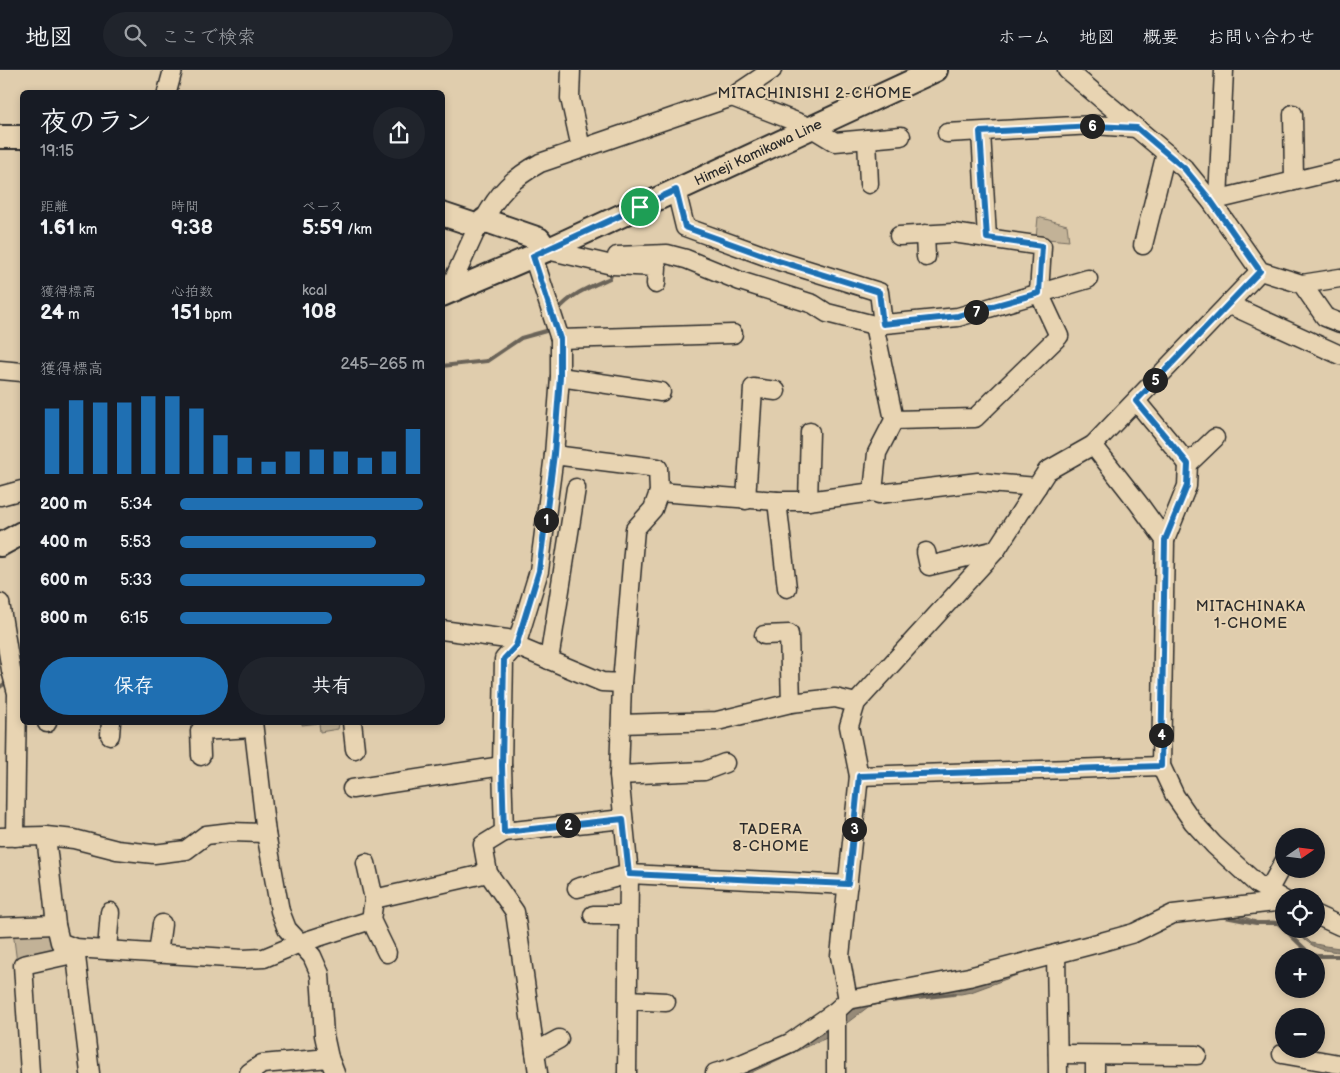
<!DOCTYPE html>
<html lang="ja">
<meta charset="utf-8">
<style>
:root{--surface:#171b24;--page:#20242c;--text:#f1f3f6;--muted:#9ea1a6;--line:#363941;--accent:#1f6fb2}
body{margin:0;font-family:"Balsamiq Sans","Klee One",sans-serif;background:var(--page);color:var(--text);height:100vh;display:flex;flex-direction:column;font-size:19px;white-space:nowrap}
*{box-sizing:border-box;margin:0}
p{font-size:16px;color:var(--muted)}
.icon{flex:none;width:28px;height:28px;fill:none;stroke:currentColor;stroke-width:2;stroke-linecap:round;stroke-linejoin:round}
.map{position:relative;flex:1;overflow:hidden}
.sheet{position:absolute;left:20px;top:20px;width:425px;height:635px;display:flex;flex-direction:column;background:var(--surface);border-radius:8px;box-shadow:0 2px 8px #0003}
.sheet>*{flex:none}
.needle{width:32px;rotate:76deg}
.buttons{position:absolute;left:1275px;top:758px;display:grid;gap:10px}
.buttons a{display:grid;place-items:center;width:50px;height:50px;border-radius:50%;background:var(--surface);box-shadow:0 2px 8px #0003;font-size:25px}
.pin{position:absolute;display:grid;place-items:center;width:42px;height:42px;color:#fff;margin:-21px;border:2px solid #fff;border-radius:50%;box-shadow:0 1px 5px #0007}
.km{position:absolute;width:25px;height:25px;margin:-12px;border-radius:50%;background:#222;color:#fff;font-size:14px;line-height:25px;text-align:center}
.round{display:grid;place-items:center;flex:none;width:52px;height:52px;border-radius:26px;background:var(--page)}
.headline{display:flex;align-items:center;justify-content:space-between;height:85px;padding:0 20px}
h1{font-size:28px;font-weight:600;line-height:38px}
.stats{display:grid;grid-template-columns:repeat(3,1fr);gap:8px;height:85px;padding:5px 20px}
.stats div{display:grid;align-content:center}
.stats b{font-size:21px;font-weight:600}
.stats small{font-size:14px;font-weight:400}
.stats p{font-size:14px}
.chart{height:140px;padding:10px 20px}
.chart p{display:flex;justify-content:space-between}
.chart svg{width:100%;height:90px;margin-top:5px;stroke:var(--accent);stroke-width:6}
.button{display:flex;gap:10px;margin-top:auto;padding:10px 20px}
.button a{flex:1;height:58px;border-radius:30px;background:var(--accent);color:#fff;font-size:20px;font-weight:600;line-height:58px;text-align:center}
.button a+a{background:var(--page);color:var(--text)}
ul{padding:0 20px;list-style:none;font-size:16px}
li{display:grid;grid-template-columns:80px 60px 1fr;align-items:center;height:38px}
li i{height:12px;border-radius:6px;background:var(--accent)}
header{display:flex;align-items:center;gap:30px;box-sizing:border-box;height:70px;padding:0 25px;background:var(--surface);border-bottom:1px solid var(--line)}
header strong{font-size:24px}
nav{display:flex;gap:28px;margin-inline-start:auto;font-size:18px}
.search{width:350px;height:45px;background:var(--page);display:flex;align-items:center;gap:12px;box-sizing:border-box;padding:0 18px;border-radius:28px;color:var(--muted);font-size:19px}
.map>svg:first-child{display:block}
.green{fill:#c2b297;stroke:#766e61}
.water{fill:#968a78;stroke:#6b6459}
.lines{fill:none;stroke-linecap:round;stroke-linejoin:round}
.stream{stroke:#6b6459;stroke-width:4}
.minor-casing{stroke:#2b2b2b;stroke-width:21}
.major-casing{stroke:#2b2b2b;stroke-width:26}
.minor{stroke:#e8d4b2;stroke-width:18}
.major{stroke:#e8d4b2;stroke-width:22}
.route-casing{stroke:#fff;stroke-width:10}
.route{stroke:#1f6fb2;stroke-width:6}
.labels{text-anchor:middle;stroke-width:4;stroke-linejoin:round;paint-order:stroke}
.street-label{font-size:14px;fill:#2b2b2b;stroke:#e8d4b2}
.neighbourhood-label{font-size:15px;letter-spacing:1px;fill:#2b2b2b;stroke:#e8d4b2}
</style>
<header>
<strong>地図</strong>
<div class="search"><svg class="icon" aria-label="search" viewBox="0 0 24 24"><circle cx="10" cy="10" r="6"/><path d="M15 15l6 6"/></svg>ここで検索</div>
<nav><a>ホーム</a><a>地図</a><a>概要</a><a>お問い合わせ</a></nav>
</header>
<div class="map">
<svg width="1340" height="1003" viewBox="0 0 1340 1003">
<rect width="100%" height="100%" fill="#e0cdad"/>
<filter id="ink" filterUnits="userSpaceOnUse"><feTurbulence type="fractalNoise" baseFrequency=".02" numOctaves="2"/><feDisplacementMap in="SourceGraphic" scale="10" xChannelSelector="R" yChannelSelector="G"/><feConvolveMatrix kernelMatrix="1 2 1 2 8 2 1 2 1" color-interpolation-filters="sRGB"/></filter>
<g filter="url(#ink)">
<g class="green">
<polygon points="1038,147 1067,155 1069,171 1036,168"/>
<polygon points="348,652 339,654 338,659 320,662 319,653 302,655 302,653"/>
<polygon points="49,860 64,881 17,893 13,861"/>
</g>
<g class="water">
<polygon points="1229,841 1258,852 1272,851 1284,852 1284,854 1272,852 1260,854 1227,843 1197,845 1175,852 1146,868 1038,894 1017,905 971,922 961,924 933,924 906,927 868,937 827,968 812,974 750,1003 739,1003 822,964 851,940 861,934 899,925 928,920 964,919 1011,904 1037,892 1146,863 1170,850 1197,843"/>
<path d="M1292 859H1296L1311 873 1325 876 1340 878V882C1314 880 1311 875 1292 859Z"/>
</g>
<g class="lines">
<g class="stream">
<path d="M556 242C573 223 587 218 610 208L612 202"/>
<polyline points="442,296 487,291 521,268 546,261 551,258"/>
<polyline points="0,617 8,611"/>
<polyline points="1220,846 1256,853 1278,853 1307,881 1316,886"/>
<polyline points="1316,886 1340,886"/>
<polyline points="891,931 954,924"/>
</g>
<defs>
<g id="minor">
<polyline points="571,0 570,28 581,78"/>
<polyline points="1067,0 1184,98 1211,131 1260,201 1302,214 1340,208"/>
<polyline points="167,22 173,0"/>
<polyline points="732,27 812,58 835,72 901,66"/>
<polyline points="1293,44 1294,111"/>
<polyline points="981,62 987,168"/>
<polyline points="947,63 1094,55 1137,58"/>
<polyline points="867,69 869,114"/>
<polyline points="676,120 685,157 779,191 879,222 883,254"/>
<polyline points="1218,130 1224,0"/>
<polyline points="1211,131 1340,100"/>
<path d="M484 150C498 123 513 108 540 93L732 27 772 0"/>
<polyline points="925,164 926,187"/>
<polyline points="1143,175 1166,83"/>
<polyline points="547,180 612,195 657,197 656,214"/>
<polyline points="533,186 560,269 560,307 554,385"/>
<polyline points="617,186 667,184 686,189 740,211 813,234 827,243 874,255 958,247 1088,209"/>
<polyline points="1302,214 1325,247 1340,253"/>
<polyline points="447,224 478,156"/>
<polyline points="1228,234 1340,285"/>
<polyline points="560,269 733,264"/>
<polyline points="0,300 22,302"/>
<polyline points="560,307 661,322"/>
<polyline points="1136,331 1188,394"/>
<polyline points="894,350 975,348 1059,266 1039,223 1042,176 953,163 899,166"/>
<polyline points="1093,375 1139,434 1165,470 1161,696 1175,726 1193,752 1214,775 1257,814 1284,830"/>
<polyline points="659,422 777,431 808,431 873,422 879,424 978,412 1037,417"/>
<polyline points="873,422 877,383 894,350 874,255"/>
<polyline points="0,426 22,420"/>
<polyline points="746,430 753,318 776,321"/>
<polyline points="777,431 787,518"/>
<polyline points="808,431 810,362"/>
<polyline points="1165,470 1187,416 1188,394 1215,368"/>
<polyline points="926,482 929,496 996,480"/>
<polyline points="0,533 11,600 17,623 15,767"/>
<polyline points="442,560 507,569 516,576 602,612 622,613"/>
<polyline points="764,565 789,564 791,633"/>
<polyline points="549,590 576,418"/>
<polyline points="47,652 47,653"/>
<polyline points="253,652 266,763 280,841 287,859 312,886 320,904 324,965 329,988 335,1003"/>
<polyline points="352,652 355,679"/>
<polyline points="621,654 717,651 791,633 835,628 856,633"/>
<polyline points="110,665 111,652"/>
<polyline points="201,686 200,661 253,658"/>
<polyline points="619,705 704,701 725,693"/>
<polyline points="859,706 1161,696"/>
<polyline points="352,719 502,696"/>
<polyline points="504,762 623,749"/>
<polyline points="46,766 56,855 60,872 75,878 243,889 264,888 300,873 371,850 374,829 366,793"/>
<polyline points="0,767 46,766 74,769 117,780 154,784 186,780 206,765 231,762 266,763"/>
<polyline points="577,818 629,804 848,815"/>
<polyline points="1268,821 1284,792"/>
<polyline points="374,829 488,803"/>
<polyline points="593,845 628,845"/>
<polyline points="1316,845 1340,856"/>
<polyline points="371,850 387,883"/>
<polyline points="0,857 56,855"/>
<polyline points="107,880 110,842"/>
<polyline points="158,884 162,854"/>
<polyline points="1056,884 1058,1003"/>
<polyline points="628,930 666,932"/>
<polyline points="848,930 840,886 859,706 849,656 856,633 996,480 1047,401 1093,375 1260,201"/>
<polyline points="836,941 836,1003"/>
<polyline points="535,982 559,969"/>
<polyline points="1058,984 1197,985"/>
<polyline points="1282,984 1339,994"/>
<polyline points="30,1003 23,895 68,885 75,878 90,1003"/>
<polyline points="249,1003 262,994 329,988"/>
<polyline points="538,1003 515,842 488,803 483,775 504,762 502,696 504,589 516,576 539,501 554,385 658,398 659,422 653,439 635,459 622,613 619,705 629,804 627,1003"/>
<polyline points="715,1003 732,998 790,973 836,941 848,930 969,907 1098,873 1134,863 1173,844 1284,831"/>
<polyline points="1095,1003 1095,985"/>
</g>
<g id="major">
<polyline points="0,67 22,67"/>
<polyline points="442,144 478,156 484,150 539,169 547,180"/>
<polyline points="442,225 547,180 936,0"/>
<polyline points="0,475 22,463"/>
</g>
</defs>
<use href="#minor" class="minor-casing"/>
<use href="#major" class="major-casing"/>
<use href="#minor" class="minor"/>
<use href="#major" class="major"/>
</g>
</g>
<g class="lines" filter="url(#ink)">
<defs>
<polygon id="route" points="1094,56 1137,58 1184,98 1211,131 1260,201 1136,331 1188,394 1187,416 1165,470 1161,696 859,706 848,814 629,804 623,749 504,762 502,696 504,589 516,576 539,501 554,384 560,307 560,269 533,186 676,120 685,157 779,191 879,222 883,254 958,246 1039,223 1042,176 987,168 980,62"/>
</defs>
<use href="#route" class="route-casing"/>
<use href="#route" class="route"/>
</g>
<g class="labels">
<g class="street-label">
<text transform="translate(758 82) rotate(-25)" y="5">Himeji Kamikawa Line</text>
</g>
<g class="neighbourhood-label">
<text x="815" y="28">MITACHINISHI 2-CHOME</text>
<text x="1251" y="541">MITACHINAKA<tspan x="1251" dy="17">1-CHOME</tspan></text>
<text x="771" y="764">TADERA<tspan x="771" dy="17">8-CHOME</tspan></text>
</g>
</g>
</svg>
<div class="buttons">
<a><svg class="needle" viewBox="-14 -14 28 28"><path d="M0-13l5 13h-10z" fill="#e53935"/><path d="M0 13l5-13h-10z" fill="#9ea1a6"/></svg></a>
<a><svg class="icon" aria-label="locate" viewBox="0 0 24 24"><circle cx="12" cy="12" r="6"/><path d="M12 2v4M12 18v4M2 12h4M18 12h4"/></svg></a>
<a>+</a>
<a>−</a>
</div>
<div class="pin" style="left:640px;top:137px;background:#1e9e55"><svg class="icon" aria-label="arrive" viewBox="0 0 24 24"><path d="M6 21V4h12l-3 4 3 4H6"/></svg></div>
<b class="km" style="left:546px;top:450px">1</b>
<b class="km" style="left:568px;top:755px">2</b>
<b class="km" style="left:854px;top:759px">3</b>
<b class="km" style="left:1161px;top:665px">4</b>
<b class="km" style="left:1155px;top:310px">5</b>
<b class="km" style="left:1092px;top:56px">6</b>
<b class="km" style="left:976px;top:242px">7</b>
<section class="sheet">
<div class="headline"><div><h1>夜のラン</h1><p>19:15</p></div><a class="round"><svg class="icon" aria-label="share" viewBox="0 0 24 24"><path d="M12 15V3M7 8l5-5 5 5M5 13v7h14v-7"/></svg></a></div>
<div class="stats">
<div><p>距離</p><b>1.61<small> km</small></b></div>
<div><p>時間</p><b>9:38</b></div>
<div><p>ペース</p><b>5:59<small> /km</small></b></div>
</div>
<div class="stats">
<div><p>獲得標高</p><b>24<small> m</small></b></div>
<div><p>心拍数</p><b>151<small> bpm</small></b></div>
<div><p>kcal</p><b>108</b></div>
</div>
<div class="chart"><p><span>獲得標高</span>245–265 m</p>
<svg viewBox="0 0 160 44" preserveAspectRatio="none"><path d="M5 44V12M15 44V8M25 44V9M35 44V9M45 44V6M55 44V6M65 44V12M75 44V25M85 44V36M95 44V38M105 44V33M115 44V32M125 44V33M135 44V36M145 44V33M155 44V22"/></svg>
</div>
<ul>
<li><b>200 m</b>5:34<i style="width:99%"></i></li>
<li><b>400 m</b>5:53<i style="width:80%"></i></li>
<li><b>600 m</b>5:33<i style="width:100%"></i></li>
<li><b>800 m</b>6:15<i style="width:62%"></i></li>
</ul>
<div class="button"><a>保存</a><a>共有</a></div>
</section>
</div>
